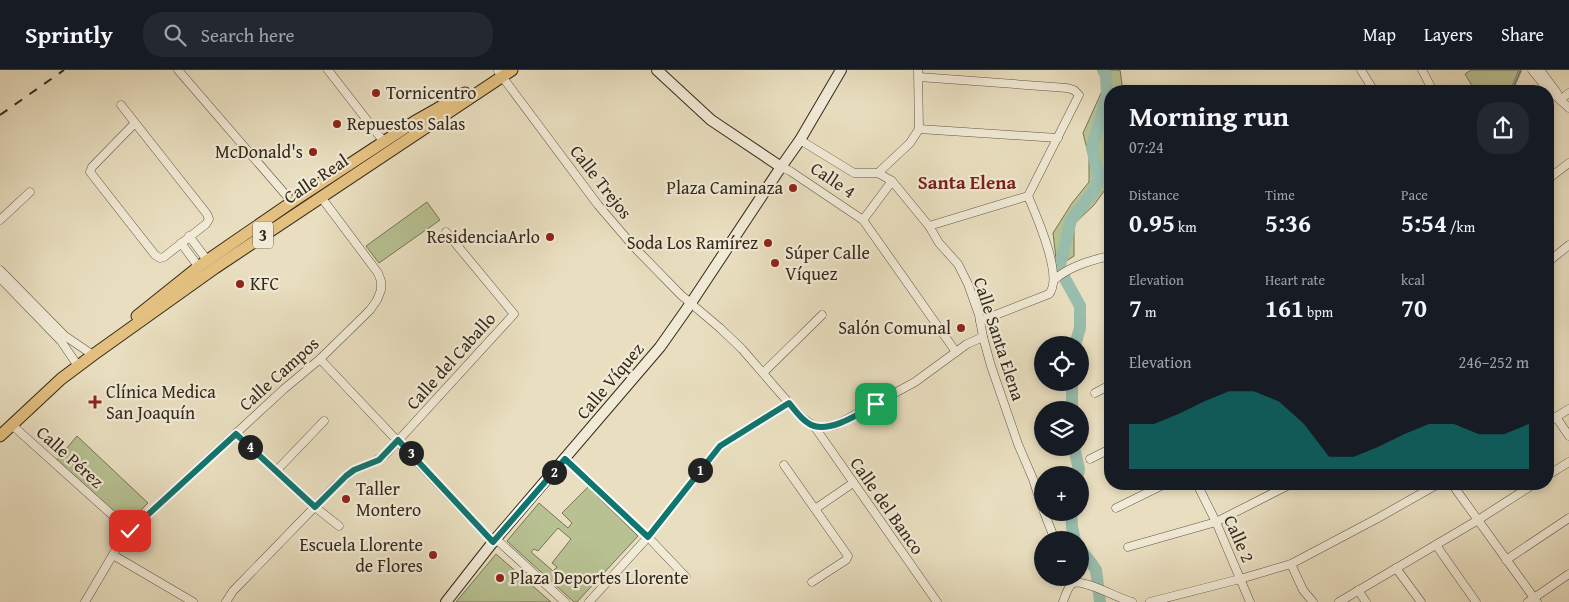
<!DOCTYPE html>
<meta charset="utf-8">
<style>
:root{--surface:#171b24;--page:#242831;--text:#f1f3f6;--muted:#9ea1a6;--line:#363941;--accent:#0f766e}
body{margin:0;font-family:"Gentium Book Plus",serif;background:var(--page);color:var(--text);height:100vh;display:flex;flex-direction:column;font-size:19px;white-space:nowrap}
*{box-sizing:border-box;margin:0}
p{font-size:16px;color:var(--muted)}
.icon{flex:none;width:28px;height:28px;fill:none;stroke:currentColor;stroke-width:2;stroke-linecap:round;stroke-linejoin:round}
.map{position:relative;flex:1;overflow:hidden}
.panel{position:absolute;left:1104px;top:15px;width:450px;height:405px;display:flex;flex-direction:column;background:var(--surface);border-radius:20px;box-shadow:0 2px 8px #0003}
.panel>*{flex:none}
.controls{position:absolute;left:1034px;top:266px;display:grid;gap:10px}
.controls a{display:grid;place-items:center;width:55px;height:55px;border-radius:50%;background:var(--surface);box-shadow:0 2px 8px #0003;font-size:25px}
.pin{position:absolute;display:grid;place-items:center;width:42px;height:42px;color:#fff;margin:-21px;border-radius:10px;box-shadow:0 2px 8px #0006}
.km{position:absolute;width:25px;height:25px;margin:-12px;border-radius:50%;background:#222;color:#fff;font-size:14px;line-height:25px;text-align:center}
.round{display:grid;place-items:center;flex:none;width:52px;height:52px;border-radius:20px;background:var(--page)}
.head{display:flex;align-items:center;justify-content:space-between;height:85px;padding:0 25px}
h1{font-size:28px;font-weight:800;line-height:38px}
.metrics{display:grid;grid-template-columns:repeat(3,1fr);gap:8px;height:85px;padding:5px 25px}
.metrics div{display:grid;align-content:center}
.metrics b{font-size:25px;font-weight:800}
.metrics small{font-size:14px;font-weight:400}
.metrics p{font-size:14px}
.chart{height:140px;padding:10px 25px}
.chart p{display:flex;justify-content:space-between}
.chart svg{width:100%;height:90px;margin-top:5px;fill:var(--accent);opacity:.7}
header{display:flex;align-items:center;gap:30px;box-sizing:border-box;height:70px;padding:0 25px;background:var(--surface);border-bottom:1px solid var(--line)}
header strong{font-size:24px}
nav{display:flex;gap:28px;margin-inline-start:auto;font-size:18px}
.search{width:350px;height:45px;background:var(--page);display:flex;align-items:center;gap:12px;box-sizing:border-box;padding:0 18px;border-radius:20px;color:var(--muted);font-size:19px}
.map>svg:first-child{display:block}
.green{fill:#b7c192;stroke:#757456;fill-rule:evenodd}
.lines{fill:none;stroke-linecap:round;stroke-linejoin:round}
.stream{stroke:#708172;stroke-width:2}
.river{stroke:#99bdad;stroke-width:12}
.minor-casing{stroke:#605644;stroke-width:9}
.secondary-casing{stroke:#33281a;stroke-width:12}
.primary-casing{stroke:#33281a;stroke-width:13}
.minor{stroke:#f1ead6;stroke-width:8}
.secondary{stroke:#f1ead6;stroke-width:10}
.primary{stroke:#e4c080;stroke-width:11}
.rail{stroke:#33281a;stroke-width:2;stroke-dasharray:9 9;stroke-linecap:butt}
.route-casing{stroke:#fff;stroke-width:10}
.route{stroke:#0f766e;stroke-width:6}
.poi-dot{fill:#8f2418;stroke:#f1ead6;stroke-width:2}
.labels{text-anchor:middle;stroke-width:4.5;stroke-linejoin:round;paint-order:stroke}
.shield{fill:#f1ead6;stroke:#6c6252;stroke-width:1}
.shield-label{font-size:16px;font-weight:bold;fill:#33281a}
.poi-label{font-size:18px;fill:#33281a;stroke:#f1ead6;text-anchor:start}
.street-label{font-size:18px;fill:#33281a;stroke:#f1ead6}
.neighbourhood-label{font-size:19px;font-weight:bold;fill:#7a1f14;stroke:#f1ead6}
</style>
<header>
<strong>Sprintly</strong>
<div class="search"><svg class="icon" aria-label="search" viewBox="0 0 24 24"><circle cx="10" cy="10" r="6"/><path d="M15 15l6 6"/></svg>Search here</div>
<nav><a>Map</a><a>Layers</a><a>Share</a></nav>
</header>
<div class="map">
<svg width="1569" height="532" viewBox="0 0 1569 532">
<rect width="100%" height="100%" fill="#e9dfc0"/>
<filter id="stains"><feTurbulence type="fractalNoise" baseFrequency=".004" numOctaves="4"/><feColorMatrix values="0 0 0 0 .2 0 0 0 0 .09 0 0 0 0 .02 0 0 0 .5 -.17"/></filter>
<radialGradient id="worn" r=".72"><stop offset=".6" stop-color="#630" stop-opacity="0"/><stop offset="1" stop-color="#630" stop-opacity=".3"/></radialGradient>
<g class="green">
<polygon points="1101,0 1120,0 1123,21 1110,21 1110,73 1107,83 1110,87 1110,113 1094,135 1074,154 1074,186 1057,197 1053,163 1072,133 1089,112 1089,87 1083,63 1102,21 1103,4"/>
<polygon points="1471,0 1519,0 1510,21 1475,21 1465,4"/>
<polygon points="427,132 440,150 379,193 366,176"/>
<polygon points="77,366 148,433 127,454 57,390"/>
<path d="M588 417 638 466 577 532H574L507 471 539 433 568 458 572 453 562 443ZM558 458 571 469 552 493 557 497 553 501 531 482 534 479 538 481Z"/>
<polygon points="496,484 551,532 456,532"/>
</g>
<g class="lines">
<polyline class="stream" points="1512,21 1521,0"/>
<g class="river">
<polyline points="1075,275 1080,258 1080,236 1064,207 1060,195 1071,150 1093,122 1099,108 1092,78 1107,26 1106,6 1103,0"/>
<polyline points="1072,340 1072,312"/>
<polyline points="1074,378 1079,399 1078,405"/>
<polyline points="1071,442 1072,457 1075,470"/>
<polyline points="1080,479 1092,494 1096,500 1100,532"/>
</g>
<defs>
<g id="minor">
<polyline points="178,0 292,132"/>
<polyline points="328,0 384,72"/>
<polyline points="1361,0 1374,21"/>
<polyline points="1422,0 1433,21"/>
<polyline points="1532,0 1545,16 1569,38"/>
<polyline points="1540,0 1557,23"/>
<polyline points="498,1 598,135 634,177 681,225 720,258 742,279 801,347 814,356 823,357 836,355 915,312 967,274 983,267"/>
<polyline points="919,7 1067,18 1074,20 1079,25 1028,126 929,156"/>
<polyline points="1561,29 1569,23"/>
<polyline points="121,35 207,144 209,149 206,154 164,187 160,188 155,185 90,102 92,97 135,53"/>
<polyline points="919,59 1058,68"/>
<polyline points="800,70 854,103 878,103 892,111 929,156 939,173 958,194 968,214 979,245 983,267 991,296 1018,374 1033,409 1042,437"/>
<polyline points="781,97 790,101 863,150 956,282"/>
<polyline points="878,103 910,73 919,59 918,0"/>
<polyline points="1548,109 1569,93"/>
<polyline points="0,150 30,122"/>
<polyline points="863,150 892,111"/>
<polyline points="189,166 207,190"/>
<polyline points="181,173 198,196"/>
<polyline points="1548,192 1569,175"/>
<polyline points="0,200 65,266 93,285"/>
<polyline points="0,208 61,271 78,296"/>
<path d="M1054 210C1069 196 1091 190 1110 186"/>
<path d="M980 251 1049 224C1064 207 1036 145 1028 126"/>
<polyline points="320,289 493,472"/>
<polyline points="763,303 822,245"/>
<polyline points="1095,323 1110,315"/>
<polyline points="1556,347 1569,366"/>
<polyline points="1548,352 1569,339"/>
<polyline points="12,355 130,461"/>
<polyline points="814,356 937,532"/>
<polyline points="236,363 315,437 339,456"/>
<polyline points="565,389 648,467 686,507"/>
<polyline points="1090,389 1110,379"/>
<polyline points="784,395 848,486 846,490 812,512"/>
<polyline points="276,401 324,351"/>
<polyline points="1548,405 1569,392"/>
<polyline points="1197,414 1216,452 1250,532"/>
<polyline points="1452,414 1537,532"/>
<polyline points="1116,438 1165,414"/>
<polyline points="815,439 853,413"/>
<polyline points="1044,442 1055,470"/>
<polyline points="496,469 565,532"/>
<polyline points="1436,475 1476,532"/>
<polyline points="1128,477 1216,452 1291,414"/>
<polyline points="113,485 193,532"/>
<polyline points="1506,490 1569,448"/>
<polyline points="1291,494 1303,520 1313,532"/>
<polyline points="1396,498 1421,532"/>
<polyline points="1358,520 1366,532"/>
<polyline points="85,532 118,476 130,461 284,319 320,289 370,240 377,230 381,220 381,211 378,203 321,127"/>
<polyline points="226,532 233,521 337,414 354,400 372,393 385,385 514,244 446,162"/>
<polyline points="589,532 648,467 720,376 789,333"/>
<path d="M1063 532C1065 527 1067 518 1072 514 1081 507 1119 529 1132 532"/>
<polyline points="1150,532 1240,509 1291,494 1378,448 1438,414"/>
<polyline points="1339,532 1478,450 1534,414"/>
<polyline points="1528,532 1569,504"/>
</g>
<g id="secondary">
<polyline points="657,0 711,50 781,97"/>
<polyline points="446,532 493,472 660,277 691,233 781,97 800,70 841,0"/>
</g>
<g id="primary">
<polyline points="137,246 202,194 292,132 414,52 465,23"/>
<polyline points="0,366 61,309 93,285 215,198 512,0"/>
</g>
</defs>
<use href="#minor" class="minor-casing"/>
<use href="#secondary" class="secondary-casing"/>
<use href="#primary" class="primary-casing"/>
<use href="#minor" class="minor"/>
<use href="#secondary" class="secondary"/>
<use href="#primary" class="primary"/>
<polyline class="rail" points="0,45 64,0"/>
</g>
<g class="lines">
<defs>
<path id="route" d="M130 461 236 364 315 437 346 406 354 400 379 390 398 370 493 472 565 389 648 467 720 376 789 333C795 340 800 348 808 353 826 366 859 344 876 334"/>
</defs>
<use href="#route" class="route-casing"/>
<use href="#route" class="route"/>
</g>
<g class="poi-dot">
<circle cx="376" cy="23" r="5"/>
<circle cx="337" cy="54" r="5"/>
<circle cx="313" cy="82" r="5"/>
<circle cx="793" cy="118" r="5"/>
<circle cx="550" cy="167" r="5"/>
<circle cx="768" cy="173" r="5"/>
<circle cx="775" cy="193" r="5"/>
<circle cx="240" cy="214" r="5"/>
<circle cx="961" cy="258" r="5"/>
<path d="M92.5 324.5h5v5h5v5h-5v5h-5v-5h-5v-5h5z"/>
<circle cx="346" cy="429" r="5"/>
<circle cx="433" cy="485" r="5"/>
<circle cx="500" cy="508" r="5"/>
</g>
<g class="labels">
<rect class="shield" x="253" y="151.5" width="20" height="27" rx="4"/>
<g class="shield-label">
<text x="263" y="171">3</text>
</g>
<g class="poi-label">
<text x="386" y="29">Tornicentro</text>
<text x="347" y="60">Repuestos Salas</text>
<text x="303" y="88" text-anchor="end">McDonald's</text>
<text x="783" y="124" text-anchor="end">Plaza Caminaza</text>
<text x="540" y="173" text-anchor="end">ResidenciaArlo</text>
<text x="758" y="179" text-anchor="end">Soda Los Ramírez</text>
<text x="785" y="189">Súper Calle<tspan x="785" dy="21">Víquez</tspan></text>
<text x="250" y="220">KFC</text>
<text x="951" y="264" text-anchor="end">Salón Comunal</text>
<text x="106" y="328">Clínica Medica<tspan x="106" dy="21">San Joaquín</tspan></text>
<text x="356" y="425">Taller<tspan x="356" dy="21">Montero</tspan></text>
<text x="423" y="481" text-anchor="end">Escuela Llorente<tspan x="423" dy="21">de Flores</tspan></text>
<text x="510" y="514">Plaza Deportes Llorente</text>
</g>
<g class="street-label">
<text transform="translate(316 109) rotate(-34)" y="6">Calle Real</text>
<text transform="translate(833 110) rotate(34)" y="6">Calle 4</text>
<text transform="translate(601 112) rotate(52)" y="6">Calle Trejos</text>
<text transform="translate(999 269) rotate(72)" y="6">Calle Santa Elena</text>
<text transform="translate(451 291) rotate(-48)" y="6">Calle del Caballo</text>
<text transform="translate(279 304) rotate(-42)" y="6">Calle Campos</text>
<text transform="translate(610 311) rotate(-50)" y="6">Calle Víquez</text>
<text transform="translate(70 387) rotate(42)" y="6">Calle Pérez</text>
<text transform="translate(887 436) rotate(55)" y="6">Calle del Banco</text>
<text transform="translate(1239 469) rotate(66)" y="6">Calle 2</text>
</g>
<g class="neighbourhood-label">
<text x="967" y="119">Santa Elena</text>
</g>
</g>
<rect width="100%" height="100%" filter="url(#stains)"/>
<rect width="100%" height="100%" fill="url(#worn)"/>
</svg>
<div class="controls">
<a><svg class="icon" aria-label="locate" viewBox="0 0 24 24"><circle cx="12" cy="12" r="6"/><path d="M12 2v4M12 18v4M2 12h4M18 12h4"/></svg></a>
<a><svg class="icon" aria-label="layers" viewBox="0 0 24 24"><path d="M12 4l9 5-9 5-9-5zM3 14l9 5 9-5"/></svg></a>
<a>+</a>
<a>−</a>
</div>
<div class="pin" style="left:876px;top:334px;background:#1e9e55"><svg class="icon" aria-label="arrive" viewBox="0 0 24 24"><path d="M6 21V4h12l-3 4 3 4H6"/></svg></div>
<div class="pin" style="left:130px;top:461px;background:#d93025"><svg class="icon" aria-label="check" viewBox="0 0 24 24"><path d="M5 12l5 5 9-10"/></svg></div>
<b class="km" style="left:700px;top:400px">1</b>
<b class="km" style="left:554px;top:402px">2</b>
<b class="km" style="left:411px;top:383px">3</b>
<b class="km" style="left:250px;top:377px">4</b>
<section class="panel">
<div class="head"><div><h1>Morning run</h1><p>07:24</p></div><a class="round"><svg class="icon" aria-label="share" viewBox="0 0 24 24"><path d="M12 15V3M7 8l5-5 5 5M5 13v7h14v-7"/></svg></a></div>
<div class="metrics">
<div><p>Distance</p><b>0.95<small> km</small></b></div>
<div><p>Time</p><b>5:36</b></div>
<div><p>Pace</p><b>5:54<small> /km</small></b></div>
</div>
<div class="metrics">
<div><p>Elevation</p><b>7<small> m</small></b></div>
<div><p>Heart rate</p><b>161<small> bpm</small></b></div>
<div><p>kcal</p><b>70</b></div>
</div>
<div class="chart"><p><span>Elevation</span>246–252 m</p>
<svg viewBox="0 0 160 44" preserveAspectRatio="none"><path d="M0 44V22L10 22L20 17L30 11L40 6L50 6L60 11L70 22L80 38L90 38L100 33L110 27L120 22L130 22L140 27L150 27L160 22V44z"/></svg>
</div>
</section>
</div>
